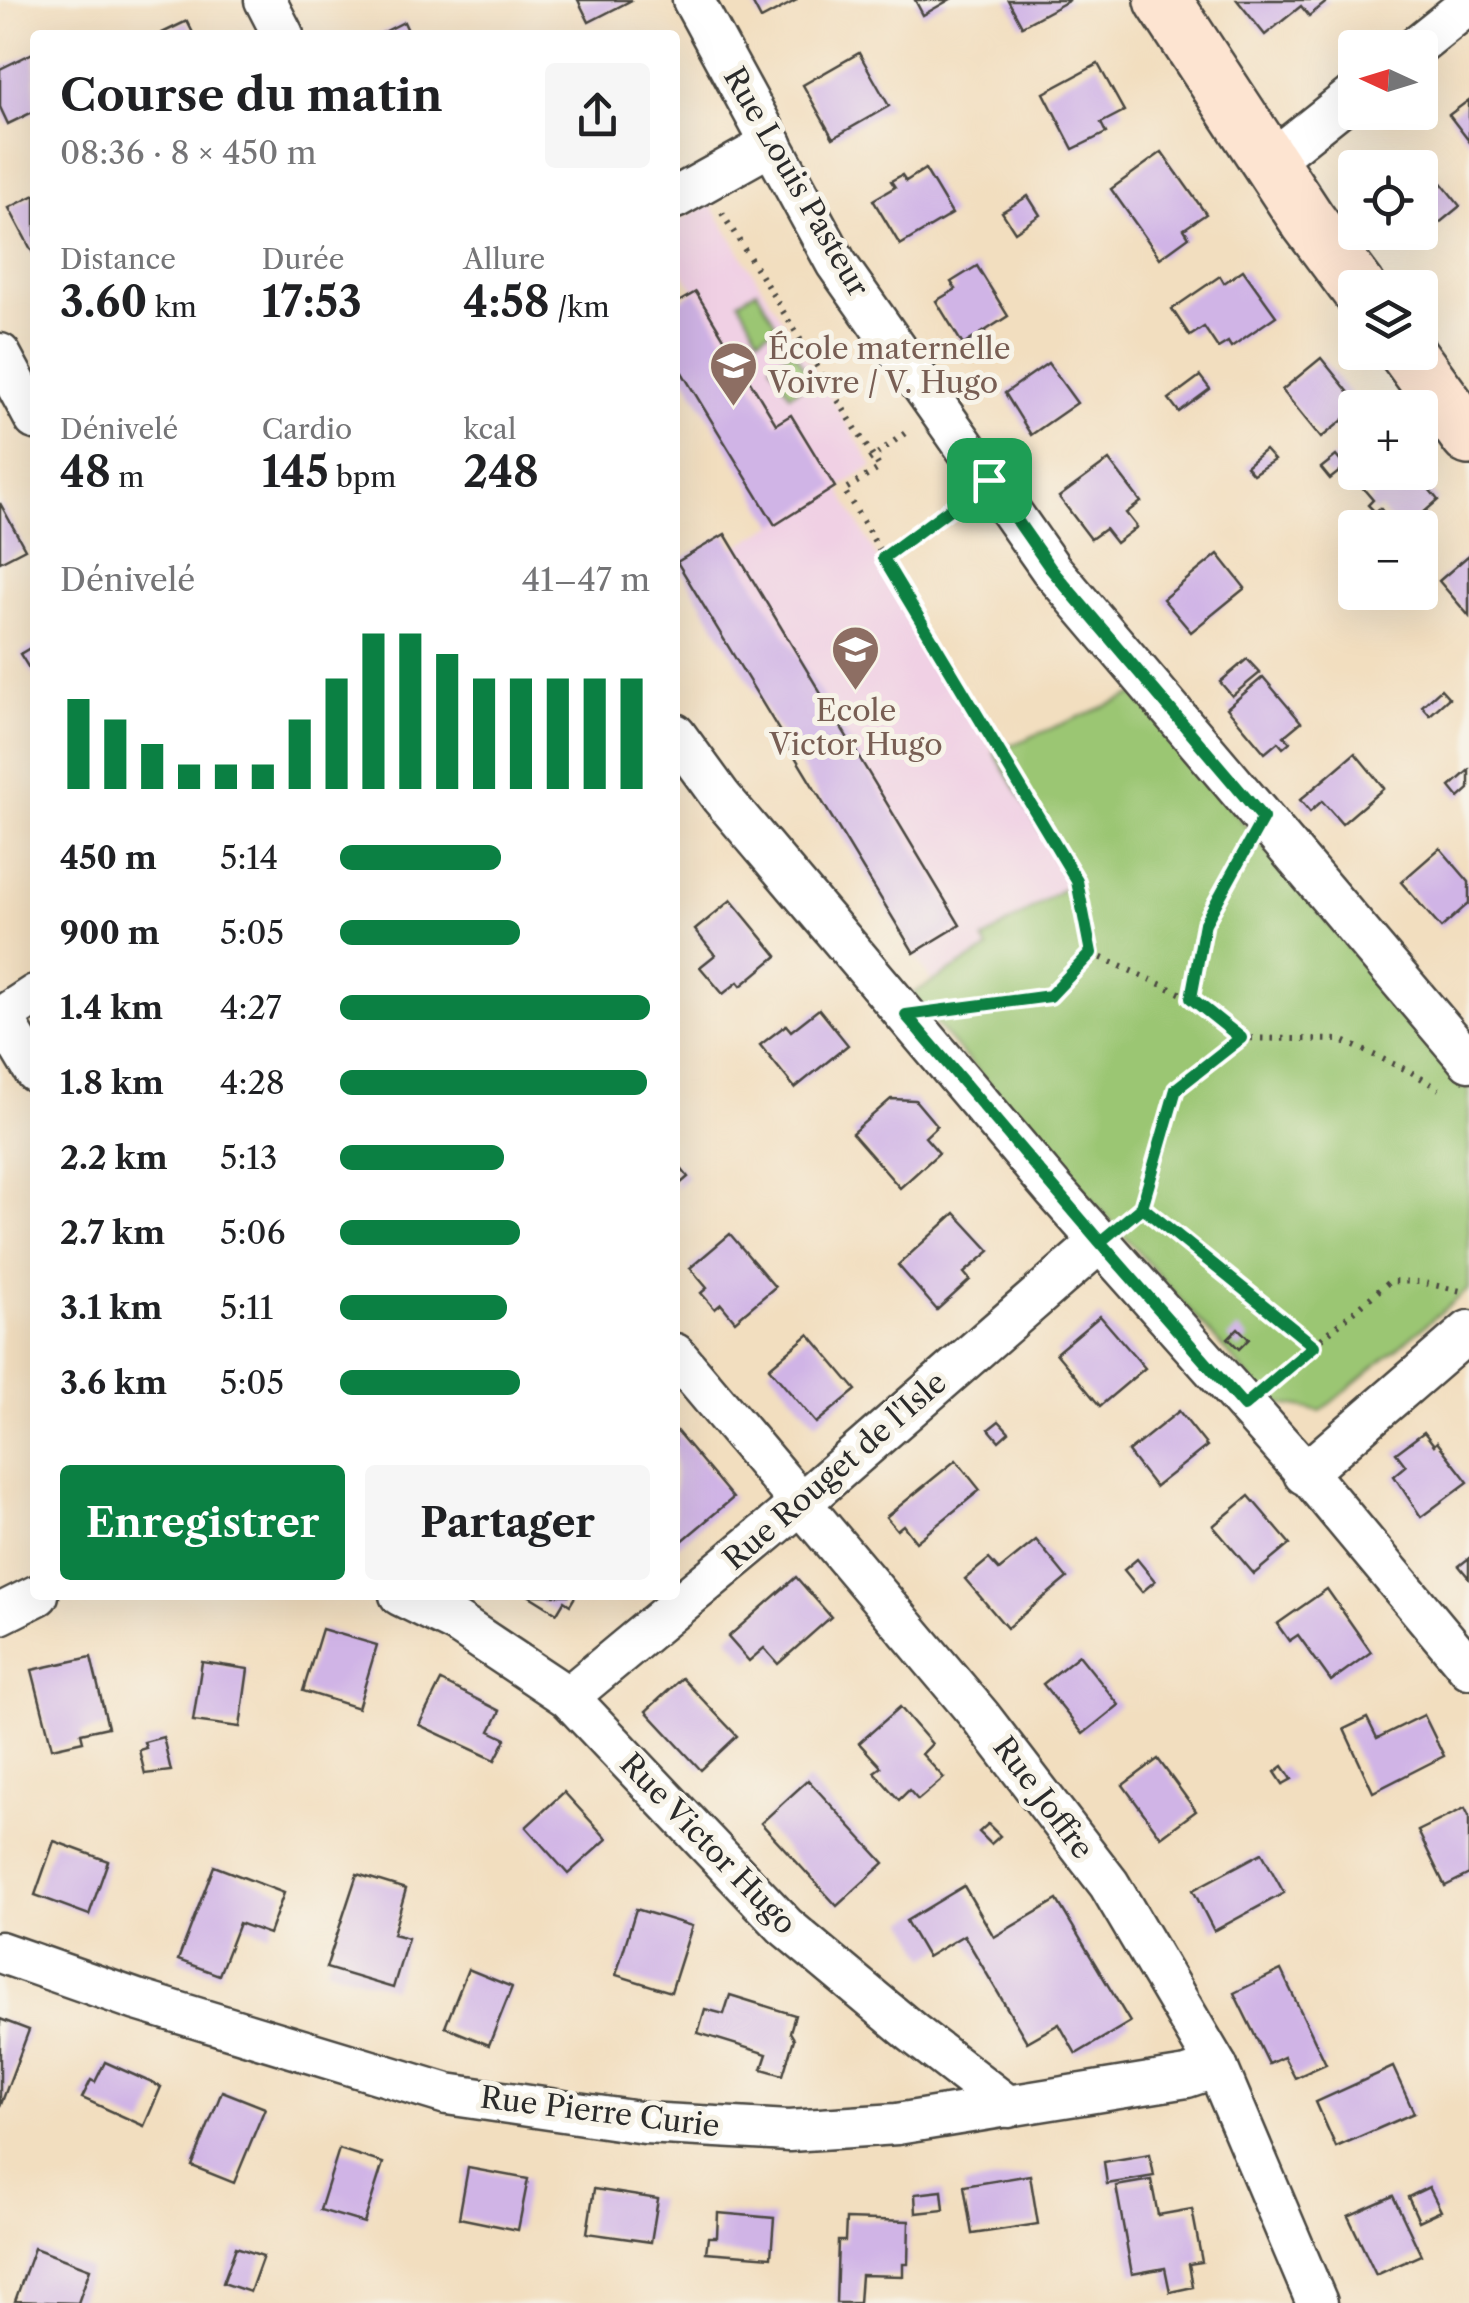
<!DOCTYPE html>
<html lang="fr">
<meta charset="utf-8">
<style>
:root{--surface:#fff;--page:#f6f6f6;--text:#202124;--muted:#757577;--accent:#0b8043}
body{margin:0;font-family:"Libre Caslon Text",serif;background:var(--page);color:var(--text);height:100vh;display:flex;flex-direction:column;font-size:38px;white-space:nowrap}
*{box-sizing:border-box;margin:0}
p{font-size:32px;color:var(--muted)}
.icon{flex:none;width:55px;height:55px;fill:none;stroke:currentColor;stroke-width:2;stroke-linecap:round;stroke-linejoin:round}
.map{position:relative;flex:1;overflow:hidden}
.drawer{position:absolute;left:30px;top:30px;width:650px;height:1570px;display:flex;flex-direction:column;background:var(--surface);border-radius:10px;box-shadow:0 10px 40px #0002}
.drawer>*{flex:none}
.needle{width:65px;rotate:274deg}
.fabs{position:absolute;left:1338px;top:30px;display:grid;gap:20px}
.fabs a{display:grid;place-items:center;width:100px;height:100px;border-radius:10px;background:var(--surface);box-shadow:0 10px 40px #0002;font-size:50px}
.pin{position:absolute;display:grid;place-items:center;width:85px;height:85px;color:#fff;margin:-42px;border-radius:20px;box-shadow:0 5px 15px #0006}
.round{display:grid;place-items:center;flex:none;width:105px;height:105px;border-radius:10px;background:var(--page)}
.overview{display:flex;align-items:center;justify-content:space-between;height:170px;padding:0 30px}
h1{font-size:45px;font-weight:700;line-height:75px}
.stats{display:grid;grid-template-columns:repeat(3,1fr);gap:15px;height:170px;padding:10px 30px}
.stats div{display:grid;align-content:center}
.stats b{font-size:42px;font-weight:700}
.stats small{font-size:28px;font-weight:400}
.stats p{font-size:28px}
.chart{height:280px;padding:20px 30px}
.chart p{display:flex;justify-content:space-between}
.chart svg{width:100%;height:180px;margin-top:10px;stroke:var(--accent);stroke-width:6}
.action{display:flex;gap:20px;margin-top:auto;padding:20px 30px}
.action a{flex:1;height:115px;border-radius:10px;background:var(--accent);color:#fff;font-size:40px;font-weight:700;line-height:115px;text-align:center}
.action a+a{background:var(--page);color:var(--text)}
ul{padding:0 30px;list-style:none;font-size:32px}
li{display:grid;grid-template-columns:160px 120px 1fr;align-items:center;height:75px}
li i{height:25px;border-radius:12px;background:var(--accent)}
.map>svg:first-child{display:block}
.built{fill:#f0d0e4}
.green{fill:#9bc673;stroke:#63784f;stroke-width:2.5}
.building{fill:#d0b4e6}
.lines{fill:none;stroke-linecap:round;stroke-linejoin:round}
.minor-casing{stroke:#494641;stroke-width:45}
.secondary-casing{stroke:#494641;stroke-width:60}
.path{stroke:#494641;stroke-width:6;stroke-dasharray:2.5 8;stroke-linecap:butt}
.minor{stroke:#fff;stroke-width:40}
.secondary{stroke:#fde4d1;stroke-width:55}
.route-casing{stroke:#fff;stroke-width:20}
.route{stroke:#0b8043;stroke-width:12}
.labels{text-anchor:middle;stroke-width:10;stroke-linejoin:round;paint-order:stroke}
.street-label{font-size:30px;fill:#2b2b2b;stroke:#f7f3e8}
.education-label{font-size:30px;fill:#785e54;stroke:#f7f3e8;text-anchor:start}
</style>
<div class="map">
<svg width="1469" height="2303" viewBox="0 0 1469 2303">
<rect width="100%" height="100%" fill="#f7f3e8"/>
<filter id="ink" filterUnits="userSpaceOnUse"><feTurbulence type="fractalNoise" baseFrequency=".01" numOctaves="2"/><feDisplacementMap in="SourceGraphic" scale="20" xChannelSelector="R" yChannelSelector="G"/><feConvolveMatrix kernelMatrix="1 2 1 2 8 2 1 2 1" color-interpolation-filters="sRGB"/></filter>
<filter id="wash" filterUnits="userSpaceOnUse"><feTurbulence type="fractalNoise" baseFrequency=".0048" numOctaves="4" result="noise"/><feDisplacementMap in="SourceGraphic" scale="40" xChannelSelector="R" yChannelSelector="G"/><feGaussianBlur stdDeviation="2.25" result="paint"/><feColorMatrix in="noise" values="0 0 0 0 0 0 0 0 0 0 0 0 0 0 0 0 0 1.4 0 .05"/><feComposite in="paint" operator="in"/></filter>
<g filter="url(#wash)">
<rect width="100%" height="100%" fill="#f2debf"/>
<polygon class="built" points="710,203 873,466 839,488 879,561 1073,883 984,940 988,949 931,981 677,562 725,534 734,548 774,525 675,361 675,304 695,291 675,259 675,223"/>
<g class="green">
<polygon points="757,290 777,326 759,337 739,301"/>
<polygon points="793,350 812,381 790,394 771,364"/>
<polygon points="1135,694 1469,1090 1469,1289 1321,1411 1271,1402 910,995 988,949 983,940 1072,883 994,752"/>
</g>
<g id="blocks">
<g class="building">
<polygon points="578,0 632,0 589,22"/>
<polygon points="751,0 797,0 761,19"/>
<polygon points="915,0 949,0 923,15"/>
<polygon points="1008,0 1070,0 1022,26"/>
<polygon points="1237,0 1329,0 1309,16 1301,6 1265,35"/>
<polygon points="187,21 194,35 158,35"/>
<polygon points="404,22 410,35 378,35"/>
<polygon points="35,52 35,111 8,124 0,107 0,69"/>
<polygon points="859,53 889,106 833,138 803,85"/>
<polygon points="1098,64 1124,111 1101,123 1106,133 1073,149 1044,93"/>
<polygon points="1469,100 1469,141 1449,115"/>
<polygon points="1162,152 1206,214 1184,229 1189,237 1160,258 1111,189"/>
<polygon points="925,169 952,214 900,245 873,200 895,187 891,181 902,175 906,181"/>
<polygon points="1430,169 1460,206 1410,247 1398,232 1420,232 1420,177"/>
<polygon points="35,195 35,257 9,208"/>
<polygon points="1028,196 1040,215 1015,232 1002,212"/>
<polygon points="977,266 1008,316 963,345 936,301 956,289 951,282"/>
<polygon points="1243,270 1276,316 1231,347 1228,342 1218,348 1204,327 1190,336 1172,309 1220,276 1224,283"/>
<polygon points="696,292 776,424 791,415 835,487 775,525 675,361 675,304"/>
<polygon points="1321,358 1360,406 1321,438 1282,390"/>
<polygon points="1048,363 1077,403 1031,435 1005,393"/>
<polygon points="1200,376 1210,389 1179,412 1169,399"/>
<polygon points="1265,450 1274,460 1253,474 1246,466"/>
<polygon points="1336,456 1345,467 1330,479 1321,468"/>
<polygon points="1109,460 1141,502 1126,513 1137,527 1116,543 1105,529 1091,539 1059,497"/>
<polygon points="1365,472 1415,472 1438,500 1406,528 1396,528 1380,508 1375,512 1368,505 1373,500 1356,480"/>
<polygon points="0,503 25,549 0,562"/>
<polygon points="725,534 960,925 914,953 677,562"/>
<polygon points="1218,554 1245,588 1191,632 1163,599"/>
<polygon points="1469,555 1469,616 1439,581"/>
<polygon points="35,645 35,678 20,654"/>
<polygon points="1247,659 1260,673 1232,696 1220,682"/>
<polygon points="1263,677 1301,722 1284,736 1290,742 1283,748 1278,742 1265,753 1227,708"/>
<polygon points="1441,689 1449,698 1430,715 1422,706"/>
<polygon points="1355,753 1384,788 1342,824 1322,801 1310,812 1300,800"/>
<polygon points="1469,770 1469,789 1459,798 1450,787"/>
<polygon points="1440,848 1469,882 1469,903 1441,928 1401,882"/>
<polygon points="731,900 777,956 741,986 738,982 723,994 700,967 715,955 695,930"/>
<polygon points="819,1009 848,1045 795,1088 760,1045 786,1025 791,1031"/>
<polygon points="891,1099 915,1100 937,1126 925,1137 939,1153 900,1188 852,1133"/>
<polygon points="675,1161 688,1177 675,1188"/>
<polygon points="955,1213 990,1251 964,1273 970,1280 937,1310 898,1265"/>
<polygon points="730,1234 775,1287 735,1321 721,1304 715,1309 701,1293 707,1288 690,1268"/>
<polygon points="1100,1316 1145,1368 1100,1406 1056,1353"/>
<polygon points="1238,1328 1249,1339 1239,1349 1228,1338"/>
<polygon points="809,1334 856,1390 816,1423 769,1368"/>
<polygon points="1179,1411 1207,1446 1155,1487 1128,1452"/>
<polygon points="999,1421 1009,1432 999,1441 989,1429"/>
<polygon points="675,1429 733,1498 675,1547"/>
<polygon points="1424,1432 1434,1445 1437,1442 1468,1482 1421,1517 1394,1476 1406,1466 1396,1453"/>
<polygon points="956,1460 980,1490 916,1542 903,1525 897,1530 886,1517"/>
<polygon points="1249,1496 1290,1544 1254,1574 1213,1526"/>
<polygon points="1036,1540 1067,1578 1007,1628 965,1579 989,1559 999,1570"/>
<polygon points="1469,1558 1469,1578 1459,1566"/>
<polygon points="1137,1559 1155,1581 1142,1592 1124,1570"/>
<polygon points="796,1577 831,1617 778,1664 764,1648 749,1661 728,1637"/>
<polygon points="1327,1589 1371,1652 1331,1681 1298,1635 1289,1641 1277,1624"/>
<polygon points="528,1595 576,1595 570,1605 564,1601 557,1613"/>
<polygon points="322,1629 377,1645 358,1708 303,1691"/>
<polygon points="1079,1655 1119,1705 1083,1734 1043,1684"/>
<polygon points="91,1657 108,1727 81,1733 83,1741 52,1748 32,1670"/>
<polygon points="202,1662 248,1669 240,1727 193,1721"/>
<polygon points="682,1678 737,1736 701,1770 646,1711"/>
<polygon points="441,1681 500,1711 490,1731 506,1739 495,1760 419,1725"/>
<polygon points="900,1707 932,1744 922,1754 944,1778 918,1800 909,1790 899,1800 874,1772 881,1767 859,1743"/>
<polygon points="1424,1715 1444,1756 1373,1792 1344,1729 1367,1718 1377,1738"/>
<polygon points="163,1737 171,1771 145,1774 139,1750 146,1748 144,1742"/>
<polygon points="1158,1759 1196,1811 1161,1837 1123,1785"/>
<polygon points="1283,1766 1292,1779 1283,1784 1275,1772"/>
<polygon points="808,1780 884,1863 837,1906 761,1823"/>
<polygon points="564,1792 607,1839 568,1874 526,1827"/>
<polygon points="1465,1808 1469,1816 1469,1874 1445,1886 1418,1831"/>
<polygon points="988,1824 1000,1836 991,1844 979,1832"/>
<polygon points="54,1841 108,1861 89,1915 35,1895"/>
<polygon points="1262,1853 1284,1893 1214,1931 1193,1890"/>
<polygon points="214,1866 284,1893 269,1934 239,1923 219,1975 178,1960"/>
<polygon points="357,1874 406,1889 393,1934 408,1938 393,1988 326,1968"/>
<polygon points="964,1886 994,1937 1057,1900 1130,2022 1076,2054 1059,2024 1027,2042 964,1935 927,1957 906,1921"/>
<polygon points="636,1909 692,1926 671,1992 616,1975"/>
<polygon points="468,1969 512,1987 489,2045 445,2027"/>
<polygon points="1281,1970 1326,2064 1295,2078 1284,2057 1269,2064 1234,1993"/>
<polygon points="730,1995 795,2015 790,2032 794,2039 783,2075 762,2069 767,2054 698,2033 705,2009 724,2014"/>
<polygon points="0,2019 29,2030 0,2107"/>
<polygon points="105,2062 161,2087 144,2126 82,2098 91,2080 95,2082"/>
<polygon points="1393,2067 1414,2113 1336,2147 1316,2102"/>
<polygon points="222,2091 265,2108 234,2183 192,2166"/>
<polygon points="339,2149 383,2163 364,2223 320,2210"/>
<polygon points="1150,2154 1154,2176 1107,2184 1104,2162"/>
<polygon points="468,2168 528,2179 518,2230 459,2218"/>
<polygon points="1030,2175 1038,2224 972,2234 964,2186"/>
<polygon points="1151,2180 1158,2215 1192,2209 1202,2262 1189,2264 1193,2287 1170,2292 1165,2268 1132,2274 1116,2186"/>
<polygon points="1429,2187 1441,2211 1419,2221 1408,2197"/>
<polygon points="594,2189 658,2199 651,2242 587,2233"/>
<polygon points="942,2191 944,2210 916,2213 915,2194"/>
<polygon points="1393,2196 1421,2255 1376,2275 1348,2216"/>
<polygon points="718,2213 774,2218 771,2257 706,2252 708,2237 717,2237"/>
<polygon points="846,2219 909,2221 908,2264 903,2264 903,2276 861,2275 859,2303 836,2303 838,2241 845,2241"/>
<polygon points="236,2247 263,2256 250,2292 223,2283"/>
<polygon points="34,2248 90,2269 78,2303 15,2301"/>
</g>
</g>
</g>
<g filter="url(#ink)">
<use href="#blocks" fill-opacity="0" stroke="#494641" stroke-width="2.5"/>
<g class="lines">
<defs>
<g id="minor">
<polyline points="265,0 283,35"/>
<polyline points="693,0 836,263 1051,569 1469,1061"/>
<polyline points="1414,48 1469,4"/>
<polyline points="1270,162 1355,94"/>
<polyline points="675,198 772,144"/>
<polyline points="0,354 35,419"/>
<polyline points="675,734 721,797 1053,1189 1315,1483 1469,1668"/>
<polyline points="2,1017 35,1072"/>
<polyline points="0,1018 35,995"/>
<polyline points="675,1354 980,1716 1109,1884 1217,2067 1317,2303"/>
<polyline points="1304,1474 1469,1331"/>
<polyline points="400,1595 457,1623 568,1697 785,1926 913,2033 1009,2107"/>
<polyline points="0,1614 38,1595"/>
<polyline points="568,1697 793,1510 1100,1242"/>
<polyline points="0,1952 137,2000 447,2094 645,2123 789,2131 897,2124 1187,2077 1217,2067"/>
</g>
<g id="secondary">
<polyline points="1163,0 1308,221 1358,288"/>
<polyline points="1407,352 1469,437"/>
</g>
</defs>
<use href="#minor" class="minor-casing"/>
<use href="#secondary" class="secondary-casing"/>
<g class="path">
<polyline points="722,213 880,468 844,490 1077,881 1091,953 1191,998 1205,923 1245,852"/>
<polyline points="869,460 908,431"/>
<polyline points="879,561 959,503"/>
<polyline points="1191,998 1241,1038 1341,1040 1411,1072 1439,1089"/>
<polyline points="951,1008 1050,996 1091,953"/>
<polyline points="1141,1207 1314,1345 1390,1281 1420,1282 1461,1291"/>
<polyline points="1128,1219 1141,1207 1176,1089 1241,1038"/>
<polyline points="1273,1381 1314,1345"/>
</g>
<use href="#minor" class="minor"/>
<use href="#secondary" class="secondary"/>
</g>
</g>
<g class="lines" filter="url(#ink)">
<defs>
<polyline id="route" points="989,480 1051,569 1263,818 1205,923 1191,998 1241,1038 1176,1089 1142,1207 1100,1242 1244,1406 1314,1346 1142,1207 1100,1242 906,1015 1050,996 1091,953 1077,881 883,558 989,480"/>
</defs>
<use href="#route" class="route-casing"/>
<use href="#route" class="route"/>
</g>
<defs>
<symbol id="school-pin" viewBox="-11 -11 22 30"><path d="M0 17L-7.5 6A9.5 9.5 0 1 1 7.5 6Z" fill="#8d6e63" stroke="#f7f3e8"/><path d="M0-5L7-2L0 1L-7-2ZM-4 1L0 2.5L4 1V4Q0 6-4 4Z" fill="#fff"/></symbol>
</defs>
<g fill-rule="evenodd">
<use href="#school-pin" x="706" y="338" width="55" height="75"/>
<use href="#school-pin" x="828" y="622" width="55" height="75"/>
</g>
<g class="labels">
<g class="street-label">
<text transform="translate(796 182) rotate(60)" y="10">Rue Louis Pasteur</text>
<text transform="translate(835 1471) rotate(-41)" y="10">Rue Rouget de l'Isle</text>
<text transform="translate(1043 1798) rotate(53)" y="10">Rue Joffre</text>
<text transform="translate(708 1844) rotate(46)" y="10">Rue Victor Hugo</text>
<text transform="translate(600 2112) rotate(7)" y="10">Rue Pierre Curie</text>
</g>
<g class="education-label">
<text x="768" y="359">École maternelle<tspan x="768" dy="34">Voivre / V. Hugo</tspan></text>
<text x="856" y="721" text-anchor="middle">Ecole<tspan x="856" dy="34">Victor Hugo</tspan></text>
</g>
</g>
</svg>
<div class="fabs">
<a><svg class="needle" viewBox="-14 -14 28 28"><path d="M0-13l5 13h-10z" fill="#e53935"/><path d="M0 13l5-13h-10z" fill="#757577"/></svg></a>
<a><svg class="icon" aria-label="locate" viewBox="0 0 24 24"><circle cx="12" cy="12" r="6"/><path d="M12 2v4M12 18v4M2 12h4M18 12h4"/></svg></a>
<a><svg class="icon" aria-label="layers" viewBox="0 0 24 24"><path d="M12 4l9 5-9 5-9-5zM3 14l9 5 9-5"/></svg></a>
<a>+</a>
<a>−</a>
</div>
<div class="pin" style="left:989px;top:480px;background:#1e9e55"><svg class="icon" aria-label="arrive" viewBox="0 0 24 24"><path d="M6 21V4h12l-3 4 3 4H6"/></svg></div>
<section class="drawer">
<div class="overview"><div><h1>Course du matin</h1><p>08:36 · 8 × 450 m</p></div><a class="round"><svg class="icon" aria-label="share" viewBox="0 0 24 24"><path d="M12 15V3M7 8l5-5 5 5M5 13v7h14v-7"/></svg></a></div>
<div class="stats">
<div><p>Distance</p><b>3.60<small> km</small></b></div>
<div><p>Durée</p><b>17:53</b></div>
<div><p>Allure</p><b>4:58<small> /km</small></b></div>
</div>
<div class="stats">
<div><p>Dénivelé</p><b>48<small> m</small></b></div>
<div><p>Cardio</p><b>145<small> bpm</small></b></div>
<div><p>kcal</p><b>248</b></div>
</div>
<div class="chart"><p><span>Dénivelé</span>41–47 m</p>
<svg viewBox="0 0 160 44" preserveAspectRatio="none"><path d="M5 44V22M15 44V27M25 44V33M35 44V38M45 44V38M55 44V38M65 44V27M75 44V17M85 44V6M95 44V6M105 44V11M115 44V17M125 44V17M135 44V17M145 44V17M155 44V17"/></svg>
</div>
<ul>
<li><b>450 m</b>5:14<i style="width:52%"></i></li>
<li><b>900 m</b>5:05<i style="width:58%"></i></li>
<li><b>1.4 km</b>4:27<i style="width:100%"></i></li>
<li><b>1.8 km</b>4:28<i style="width:99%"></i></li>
<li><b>2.2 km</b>5:13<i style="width:53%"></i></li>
<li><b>2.7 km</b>5:06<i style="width:58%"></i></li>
<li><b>3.1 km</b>5:11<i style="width:54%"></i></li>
<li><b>3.6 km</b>5:05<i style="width:58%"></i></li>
</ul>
<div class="action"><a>Enregistrer</a><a>Partager</a></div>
</section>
</div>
